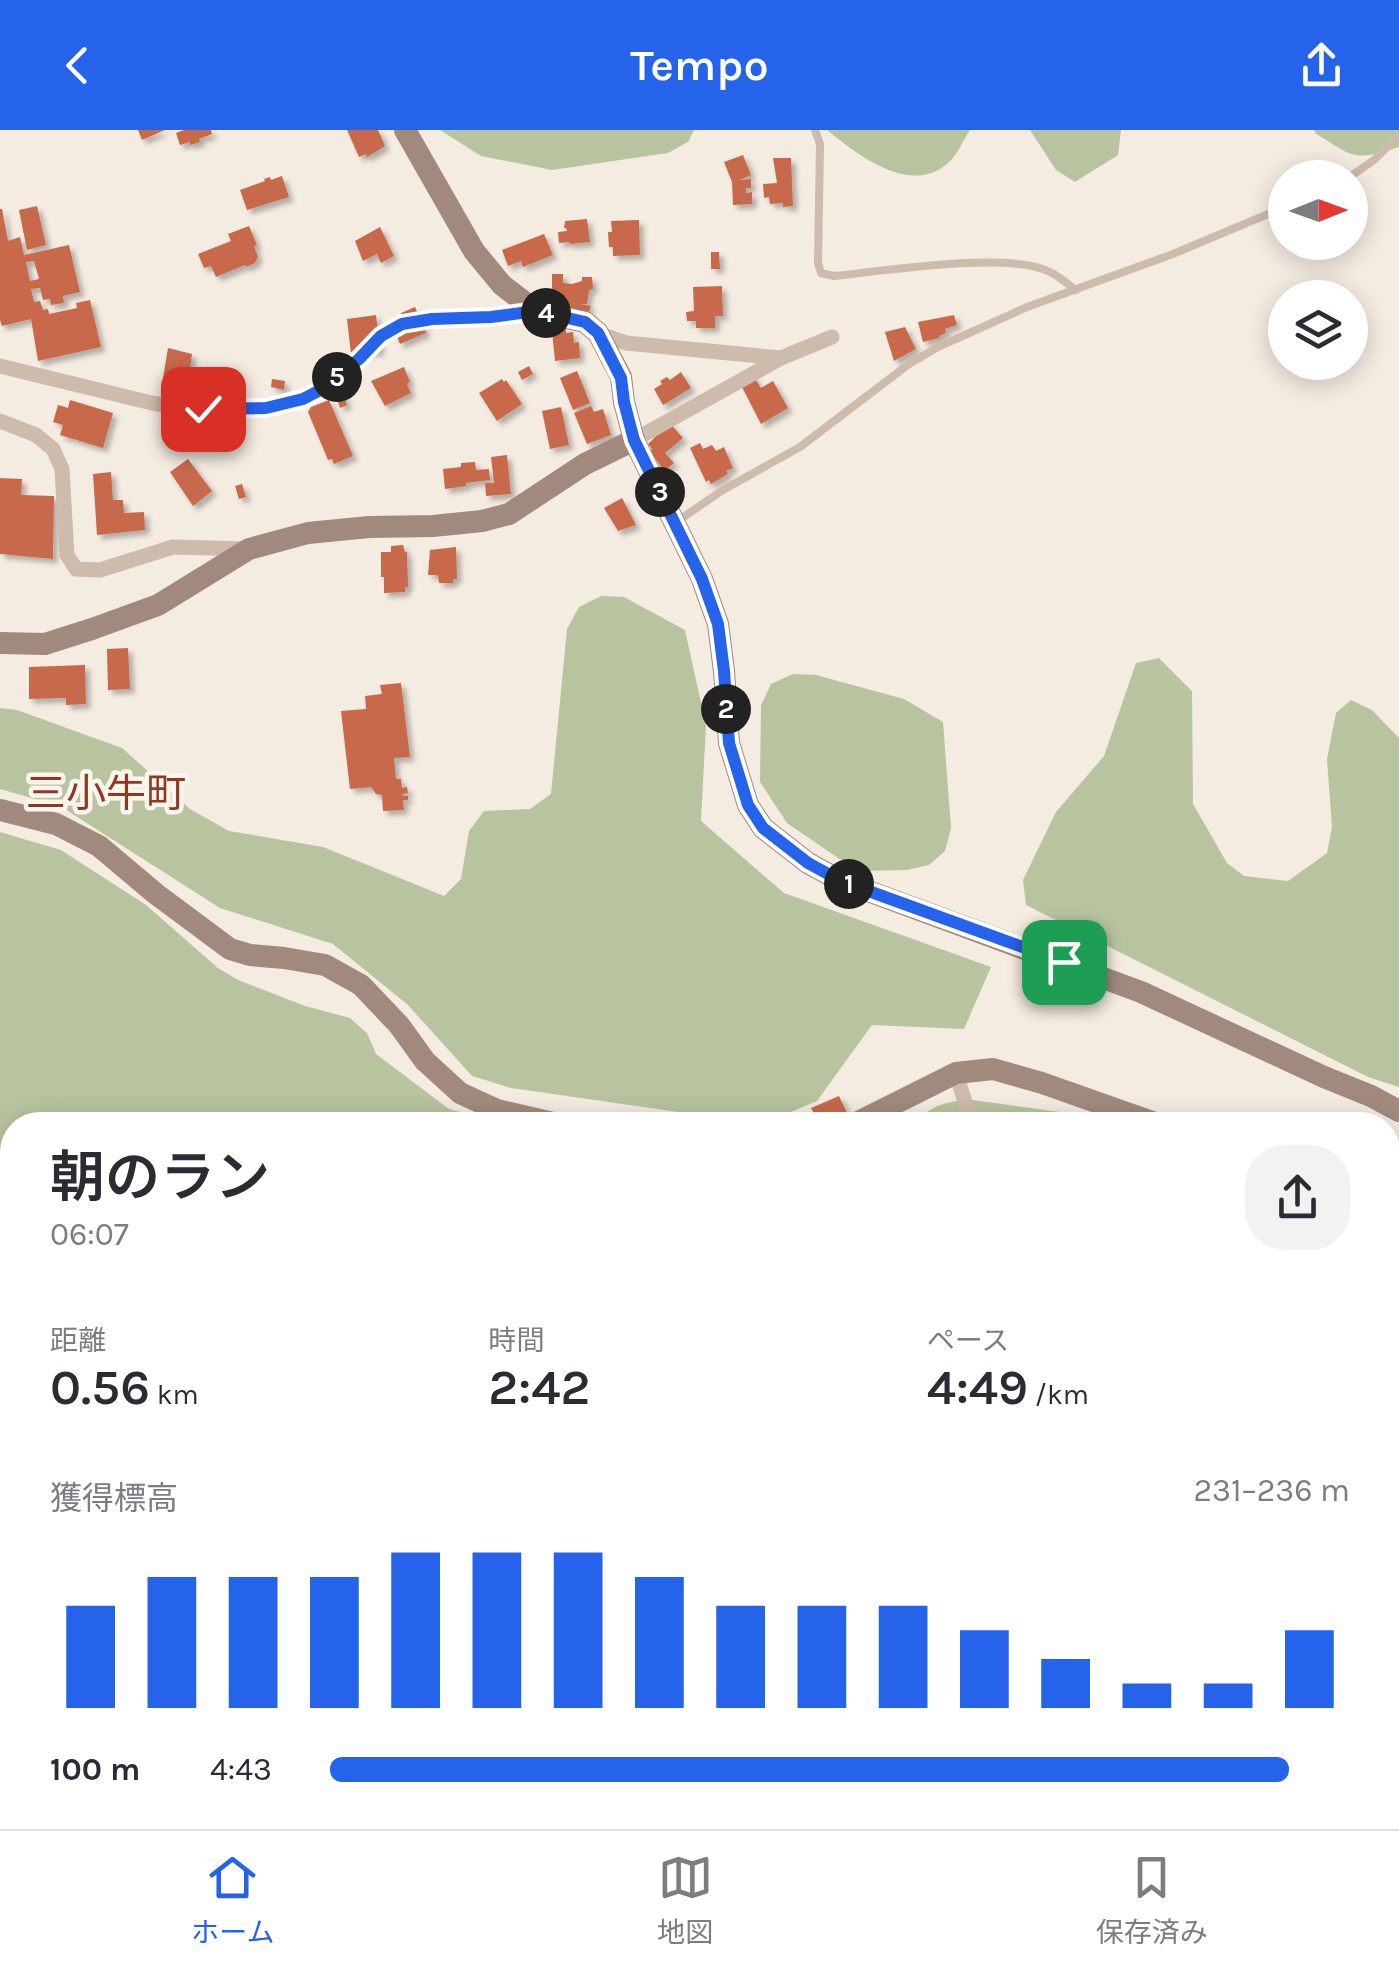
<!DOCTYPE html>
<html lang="ja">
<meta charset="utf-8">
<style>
:root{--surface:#fff;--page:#f2f2f3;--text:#2b2b33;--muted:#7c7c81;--line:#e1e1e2;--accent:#2563eb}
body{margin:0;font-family:Karla,"Noto Sans JP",sans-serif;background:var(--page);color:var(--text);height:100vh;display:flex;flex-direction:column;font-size:38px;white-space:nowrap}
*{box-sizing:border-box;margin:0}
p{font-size:32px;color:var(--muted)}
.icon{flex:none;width:55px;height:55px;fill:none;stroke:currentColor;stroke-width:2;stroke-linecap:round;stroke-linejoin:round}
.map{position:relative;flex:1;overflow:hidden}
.details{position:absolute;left:0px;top:982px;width:1400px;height:718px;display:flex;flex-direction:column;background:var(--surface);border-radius:40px 40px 0 0;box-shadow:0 5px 25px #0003}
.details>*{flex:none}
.needle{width:65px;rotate:89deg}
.buttons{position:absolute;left:1268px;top:30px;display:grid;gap:20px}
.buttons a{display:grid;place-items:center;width:100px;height:100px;border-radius:50%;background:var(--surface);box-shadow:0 5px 25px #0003;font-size:50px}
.pin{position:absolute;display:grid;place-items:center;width:85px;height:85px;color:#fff;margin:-42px;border-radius:20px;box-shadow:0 5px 15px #0006}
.km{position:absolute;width:50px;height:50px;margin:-25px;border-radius:50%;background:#222;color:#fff;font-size:28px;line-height:50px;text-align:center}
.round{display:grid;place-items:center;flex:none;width:105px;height:105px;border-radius:40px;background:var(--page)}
.summary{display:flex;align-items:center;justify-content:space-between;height:170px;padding:0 50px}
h1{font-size:55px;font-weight:600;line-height:75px}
.stats{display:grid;grid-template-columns:repeat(3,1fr);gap:15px;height:170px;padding:10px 50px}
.stats div{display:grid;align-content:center}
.stats b{font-size:50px;font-weight:600}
.stats small{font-size:28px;font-weight:400}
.stats p{font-size:28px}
.chart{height:280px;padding:20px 50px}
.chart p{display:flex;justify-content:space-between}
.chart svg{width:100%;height:180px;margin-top:10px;stroke:var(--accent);stroke-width:6}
ul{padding:0 50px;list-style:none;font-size:32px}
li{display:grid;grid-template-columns:160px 120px 1fr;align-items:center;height:75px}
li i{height:25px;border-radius:12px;background:var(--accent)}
header{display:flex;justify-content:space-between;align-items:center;height:130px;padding:0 50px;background:var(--accent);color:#fff;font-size:45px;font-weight:600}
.dock{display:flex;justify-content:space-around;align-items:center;height:140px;border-top:2px solid var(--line);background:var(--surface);font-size:28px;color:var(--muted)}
.dock a{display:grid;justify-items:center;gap:5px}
.dock .active{color:var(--accent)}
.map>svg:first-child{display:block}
.green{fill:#b8c4a0}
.building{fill:#c8694b;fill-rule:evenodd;filter:url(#shadow)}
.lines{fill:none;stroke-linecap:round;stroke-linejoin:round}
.lane{stroke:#cdbbac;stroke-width:8}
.street{stroke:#cdbbac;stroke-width:15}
.secondary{stroke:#a18a7d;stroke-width:22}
.route-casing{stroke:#fff;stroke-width:20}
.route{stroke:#2563eb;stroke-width:12}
.labels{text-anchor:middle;stroke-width:9;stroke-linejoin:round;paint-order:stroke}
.quarter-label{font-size:40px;fill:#8c3b22;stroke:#fbf5ee}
</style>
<header><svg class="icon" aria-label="back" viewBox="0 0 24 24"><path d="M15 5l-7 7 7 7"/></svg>Tempo<svg class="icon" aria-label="share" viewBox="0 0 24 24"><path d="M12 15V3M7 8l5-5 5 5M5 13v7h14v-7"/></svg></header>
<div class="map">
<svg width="1399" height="1699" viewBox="0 0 1399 1699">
<defs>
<filter id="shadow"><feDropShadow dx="4.5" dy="4.5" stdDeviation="2.5" flood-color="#0004"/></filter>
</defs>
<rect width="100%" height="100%" fill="#f4ebe1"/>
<g class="green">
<polygon points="440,0 694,0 688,12 668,23 552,40 481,26"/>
<path d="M827 0H970C963 10 957 26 948 33 910 67 857 24 827 0Z"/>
<polygon points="1030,0 1121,0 1118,25 1075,52 1056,40"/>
<path d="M1315 0H1399V17C1353 32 1354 27 1315 3Z"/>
<polygon points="601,466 624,467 685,500 706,595 701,691 784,763 991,837 964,899 872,895 817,971 776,988 727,989 511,958 472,946 408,875 333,814 220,778 60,676 0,659 0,578 17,580 122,618 190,679 229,701 323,717 444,766 461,749 469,701 484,681 530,679 551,664 567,499 579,477"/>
<polygon points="1159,528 1192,561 1193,674 1227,733 1244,746 1288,751 1327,723 1332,697 1327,629 1336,583 1351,570 1372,580 1399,608 1399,957 1368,947 1026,775 1023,750 1056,682 1104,626 1136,533"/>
<polygon points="793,544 816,545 904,569 943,592 951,698 945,721 929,735 907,740 857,741 787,693 760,652 761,575 771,554"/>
<polygon points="0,702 61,720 146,775 218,838 238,850 305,876 350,888 367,903 376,924 449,979 509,995 12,995 12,1302 0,1312"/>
<path d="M973 970 1060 982 1099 995 912 993C934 975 944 971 973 970Z"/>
<polygon points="1388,1090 1399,1094 1399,1699 1063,1699 1048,1688 1043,1688 867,1699 813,1692 811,1688 1388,1688"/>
</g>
<g class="building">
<polygon points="138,0 165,0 142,10"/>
<polygon points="184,0 211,0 212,4 199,9 200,12 190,15 190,12 180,15 176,3"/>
<polygon points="347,0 378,0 385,16 367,27 366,24 359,27"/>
<polygon points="743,25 751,45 740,50 751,49 751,58 746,58 746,63 752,62 752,74 733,75 732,52 724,32"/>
<polygon points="773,28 791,28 793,76 783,77 783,73 770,74 769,67 764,68 763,54 777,53"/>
<polygon points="282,46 289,67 247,80 240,60 265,51 264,49 270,47 271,50"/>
<polygon points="37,76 46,115 27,120 19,80"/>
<path d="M0 79H2L8 111 20 107 24 125 69 115 80 162 63 166 64 173 51 175 50 169 43 170 40 158 31 159 34 172 40 171 43 180 48 179 49 184 77 178 76 173 90 170 101 217 38 231 31 189 2 196 0 190ZM34 131 39 149 30 151 26 132Z"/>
<polygon points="587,89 590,112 570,114 569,112 559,113 558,102 567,101 566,98 564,98 565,91"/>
<polygon points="639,90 640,125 613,126 613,117 609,117 608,102 612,102 611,91"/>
<polygon points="249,96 257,115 254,116 258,127 255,133 246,137 245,135 216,147 211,136 204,138 198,124 231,111 228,104"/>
<polygon points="380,97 394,126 381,133 377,124 363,131 355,111"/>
<polygon points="544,104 553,125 523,137 521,131 508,136 502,120"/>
<polygon points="711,122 719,122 720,139 711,139"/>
<polygon points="552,144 563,144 563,153 572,154 582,151 582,147 592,147 593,159 589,160 587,174 580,174 591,176 589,182 564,177 564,170 546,173 546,165 552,165"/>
<polygon points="722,156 723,186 715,186 715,198 696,198 696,191 687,191 686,182 694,181 693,157"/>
<polygon points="415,177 426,203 400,214 391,192 403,187 401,183"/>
<polygon points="376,185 380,221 351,224 347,189"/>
<polygon points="954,185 957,195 945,199 946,203 939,206 939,208 923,212 918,192"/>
<polygon points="905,197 916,219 894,231 885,202"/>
<polygon points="566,199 566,203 573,202 574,213 579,212 580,228 555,231 552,201"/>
<polygon points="168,218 192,224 187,264 161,260"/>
<polygon points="529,236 533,244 522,250 518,242"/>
<polygon points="404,237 410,252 407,254 411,263 385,276 371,251"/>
<polygon points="577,241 590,273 573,280 560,248"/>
<polygon points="681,242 691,258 663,275 654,259 662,254 660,251 667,247 670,250"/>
<polygon points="752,244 761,258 773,251 788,278 761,294 739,251"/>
<polygon points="272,249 285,251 284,260 271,257"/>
<polygon points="502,249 504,252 506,250 522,274 497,291 479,263"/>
<polygon points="343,263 347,275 340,278 336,266"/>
<polygon points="70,270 113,283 103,318 60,305 63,295 53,292 58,275 68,278"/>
<polygon points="329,270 353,326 334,334 332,329 328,330 308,282 311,277"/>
<polygon points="591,276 594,282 603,279 611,305 587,314 574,283"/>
<polygon points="561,277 569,315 550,319 542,281"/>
<polygon points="667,290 683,308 665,323 674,333 664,341 650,321 652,319 648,314 660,302"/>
<polygon points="700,313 703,319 712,315 716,321 724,317 733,338 726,341 728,344 711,354 709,350 706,352 690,318"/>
<polygon points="507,325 511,364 486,366 485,353 494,353 491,327"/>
<polygon points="188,329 212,361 193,376 170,342"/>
<polygon points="475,332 476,340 489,339 490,350 466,353 466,356 445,359 443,339 461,337 461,333"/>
<polygon points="111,342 113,370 123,370 124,383 144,382 145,400 97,405 93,344"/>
<polygon points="0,348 22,349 21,365 54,366 53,429 0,424"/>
<polygon points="242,354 246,367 239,369 235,356"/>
<polygon points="622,368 636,395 618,401 604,378"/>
<polygon points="403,415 405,422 407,422 408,457 405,457 405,462 384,463 384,447 381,447 381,422 391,422 391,416"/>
<polygon points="456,417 457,449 453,449 453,453 439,453 438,445 428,445 430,420"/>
<polygon points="128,518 130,559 108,560 107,519"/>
<polygon points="85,535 86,574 66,575 66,568 29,569 29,537"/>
<polygon points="401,553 410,627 394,628 396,649 401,649 402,658 407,657 408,663 402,664 403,666 408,666 408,670 403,670 404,680 383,681 382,665 376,664 371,657 350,659 341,581 366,579 365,566 382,564 380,555"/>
<polygon points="839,966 847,983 824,995 808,995 804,988 814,983 811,978"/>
</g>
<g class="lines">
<g class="lane">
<path d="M815 0 820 14 818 133 821 143 834 146C884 141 1009 121 1050 142 1059 146 1067 154 1076 160"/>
<polyline points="1348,48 1374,30 1399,5"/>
<polyline points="679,390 723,360 800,317 909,234 938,217 1027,177 1173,124 1285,77"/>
</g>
<g class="street">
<polyline points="598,203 626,213 781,228"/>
<polyline points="0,236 156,274 203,279 266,278 303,269 326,257 381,206 403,194 432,189 491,187 536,181"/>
<polyline points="0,291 36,305 53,319 62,339 67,425 76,439 100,440 173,417 247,419"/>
<polyline points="634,310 781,228 832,207"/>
<polyline points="956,943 972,995"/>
<polyline points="1388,1282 1399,1292"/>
<polyline points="0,1347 12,1335"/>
<polyline points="562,1699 595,1688"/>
</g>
<g class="secondary">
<polyline points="405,0 474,121 502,155 536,181 585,192 598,203 621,247 624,272 634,310 702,449 718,494 724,541 729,613 748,675 763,698 808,733 841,751 1141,862 1324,947 1371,966 1399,981"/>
<polyline points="0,513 45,514 92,499 158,475 249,419 308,403 369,397 433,396 482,391 509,384 585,334 634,310"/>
<polyline points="0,680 56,694 99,716 156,764 230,819 250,825 284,828 325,835 361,855 399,895 425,931 460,963 497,980 562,995"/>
<polyline points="852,995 956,943 993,939 1042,953 1161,995"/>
<polyline points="1388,1074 1399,1077"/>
</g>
</g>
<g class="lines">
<defs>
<polyline id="route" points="203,279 266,278 303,269 326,257 359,229 381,206 402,194 432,189 491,187 536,181 585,192 598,203 621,248 624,272 634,310 702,449 718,494 724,541 729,613 748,675 763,698 808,733 841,751 1064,832"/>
</defs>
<use href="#route" class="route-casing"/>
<use href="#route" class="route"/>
</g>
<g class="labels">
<g class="quarter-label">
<text x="106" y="677">三小牛町</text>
</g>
</g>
</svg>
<div class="buttons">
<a><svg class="needle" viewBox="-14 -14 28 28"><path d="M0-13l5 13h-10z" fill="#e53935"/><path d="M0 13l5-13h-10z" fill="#7c7c81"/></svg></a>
<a><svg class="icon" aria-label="layers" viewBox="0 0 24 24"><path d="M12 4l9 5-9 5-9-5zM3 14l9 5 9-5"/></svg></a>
</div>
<div class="pin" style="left:1064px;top:832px;background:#1e9e55"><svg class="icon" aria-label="arrive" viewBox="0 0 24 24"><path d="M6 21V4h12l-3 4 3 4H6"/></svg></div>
<div class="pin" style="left:203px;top:279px;background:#d93025"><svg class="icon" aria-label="check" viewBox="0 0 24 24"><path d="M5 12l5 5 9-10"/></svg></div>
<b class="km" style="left:849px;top:754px">1</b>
<b class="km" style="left:726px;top:579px">2</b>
<b class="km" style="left:660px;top:362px">3</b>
<b class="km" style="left:546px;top:183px">4</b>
<b class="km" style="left:337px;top:247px">5</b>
<section class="details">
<div class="summary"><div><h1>朝のラン</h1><p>06:07</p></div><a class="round"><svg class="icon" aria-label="share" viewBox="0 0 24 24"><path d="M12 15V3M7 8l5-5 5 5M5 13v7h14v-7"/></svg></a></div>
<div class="stats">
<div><p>距離</p><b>0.56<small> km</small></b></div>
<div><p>時間</p><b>2:42</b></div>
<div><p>ペース</p><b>4:49<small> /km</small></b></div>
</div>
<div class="chart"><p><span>獲得標高</span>231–236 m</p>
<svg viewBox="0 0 160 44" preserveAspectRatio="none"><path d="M5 44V19M15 44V12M25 44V12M35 44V12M45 44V6M55 44V6M65 44V6M75 44V12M85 44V19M95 44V19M105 44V19M115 44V25M125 44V32M135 44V38M145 44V38M155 44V25"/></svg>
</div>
<ul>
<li><b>100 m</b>4:43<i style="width:94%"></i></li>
</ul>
</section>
</div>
<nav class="dock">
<a class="active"><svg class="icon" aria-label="home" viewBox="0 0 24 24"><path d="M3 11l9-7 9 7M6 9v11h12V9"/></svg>ホーム</a>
<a><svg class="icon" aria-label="map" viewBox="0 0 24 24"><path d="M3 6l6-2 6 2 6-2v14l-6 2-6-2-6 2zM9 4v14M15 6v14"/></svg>地図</a>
<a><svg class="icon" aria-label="saved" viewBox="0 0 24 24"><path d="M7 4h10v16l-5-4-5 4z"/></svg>保存済み</a>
</nav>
